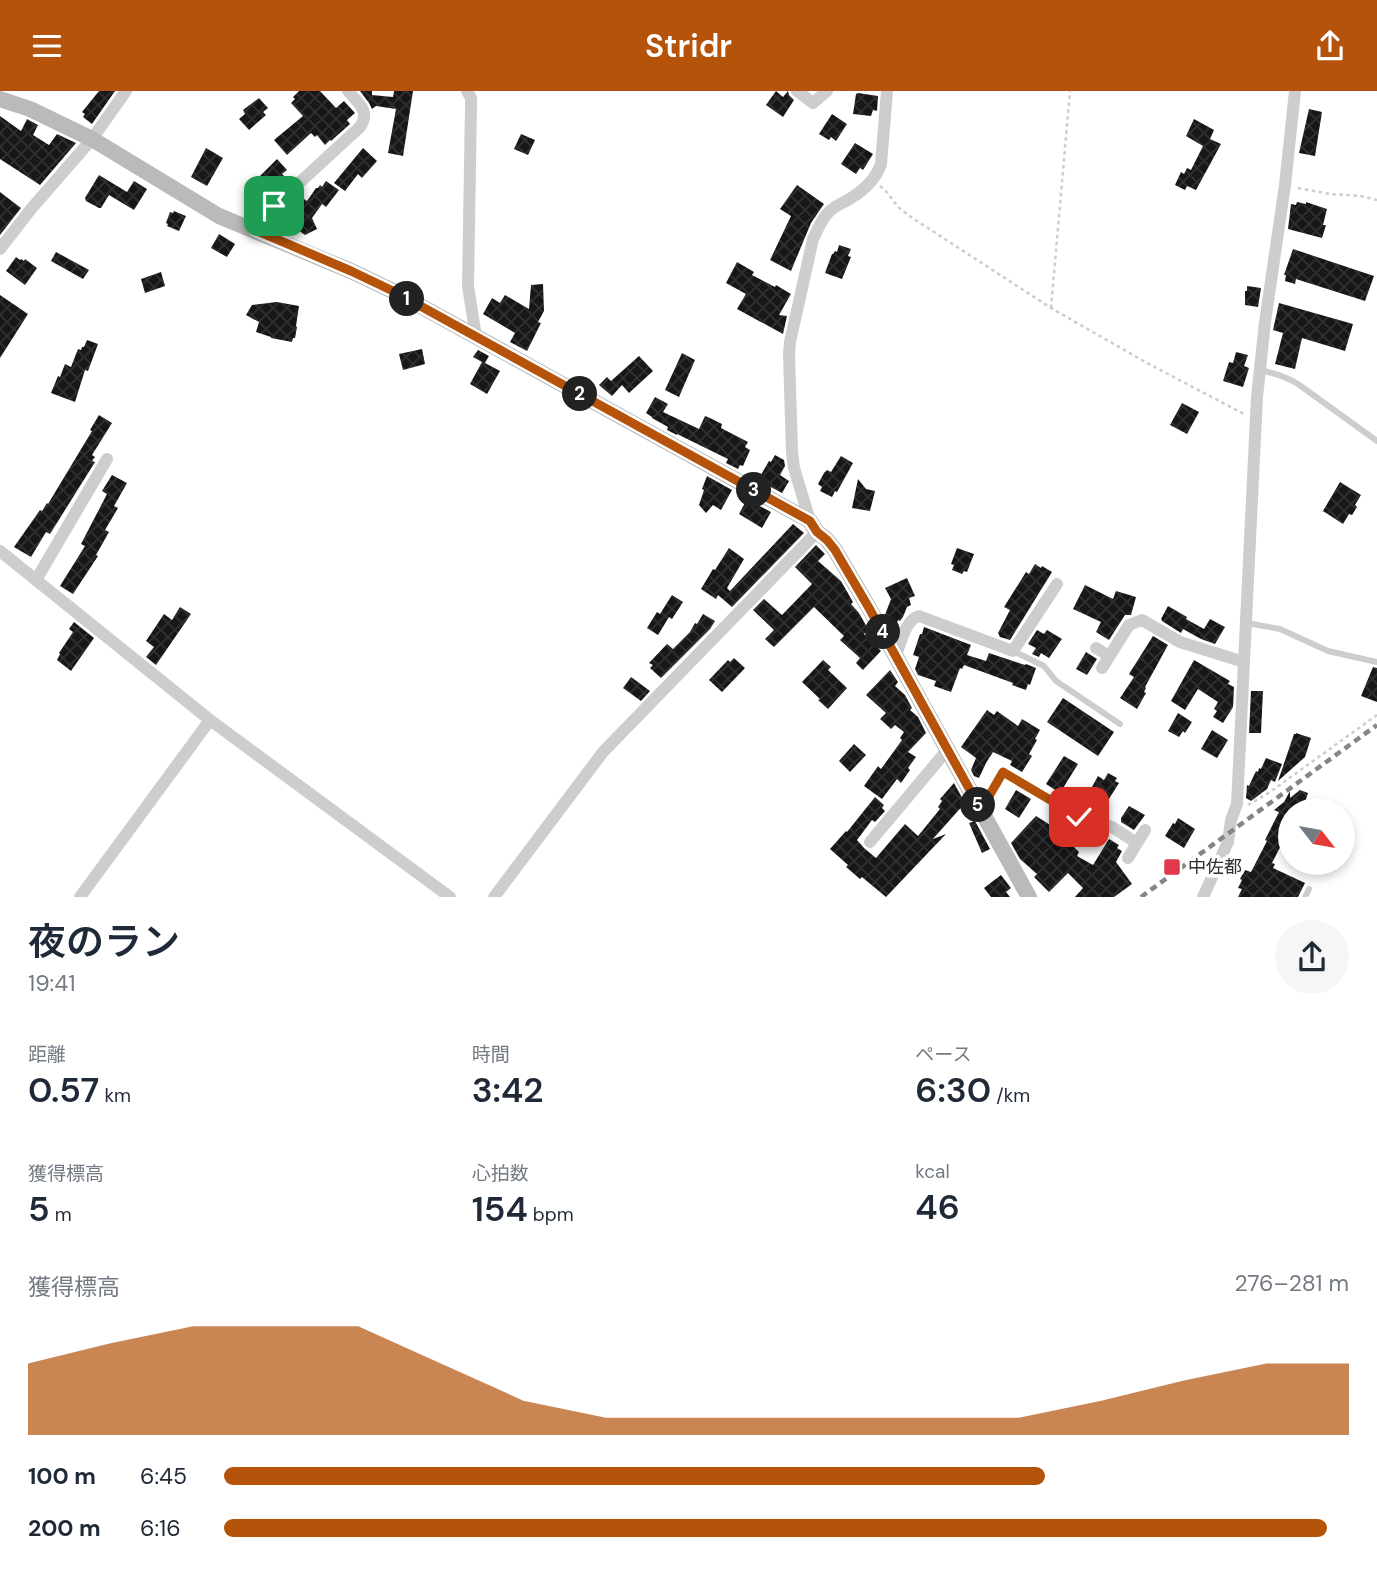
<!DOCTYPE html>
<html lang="ja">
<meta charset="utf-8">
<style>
:root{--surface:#fff;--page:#f6f6f7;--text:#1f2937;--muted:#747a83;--accent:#b45309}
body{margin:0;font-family:"DM Sans","Noto Sans JP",sans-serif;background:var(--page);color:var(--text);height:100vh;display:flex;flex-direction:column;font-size:26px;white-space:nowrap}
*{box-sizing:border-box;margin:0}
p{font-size:23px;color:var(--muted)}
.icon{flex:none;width:38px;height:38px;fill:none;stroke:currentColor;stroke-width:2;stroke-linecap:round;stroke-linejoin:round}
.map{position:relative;height:806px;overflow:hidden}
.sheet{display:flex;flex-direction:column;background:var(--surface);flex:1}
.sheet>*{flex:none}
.needle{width:46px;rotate:121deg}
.controls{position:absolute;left:1278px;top:707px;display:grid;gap:14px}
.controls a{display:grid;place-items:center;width:77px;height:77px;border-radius:50%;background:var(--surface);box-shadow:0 4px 10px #0003;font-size:35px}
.pin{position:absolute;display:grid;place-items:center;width:60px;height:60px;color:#fff;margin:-30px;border-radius:14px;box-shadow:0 4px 10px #0006}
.km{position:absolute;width:35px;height:35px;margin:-18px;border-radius:50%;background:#222;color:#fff;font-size:19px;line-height:35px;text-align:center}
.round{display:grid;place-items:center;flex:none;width:74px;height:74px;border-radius:37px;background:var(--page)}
.summary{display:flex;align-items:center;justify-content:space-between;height:119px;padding:0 28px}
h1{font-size:38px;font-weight:600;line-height:52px}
.metrics{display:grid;grid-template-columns:repeat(3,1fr);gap:10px;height:119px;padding:7px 28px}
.metrics div{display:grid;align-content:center}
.metrics b{font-size:35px;font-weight:600}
.metrics small{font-size:19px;font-weight:400}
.metrics p{font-size:19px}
.chart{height:196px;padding:14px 28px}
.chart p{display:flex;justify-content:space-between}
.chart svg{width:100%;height:126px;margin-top:7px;fill:var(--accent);opacity:.7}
ul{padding:0 28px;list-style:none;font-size:23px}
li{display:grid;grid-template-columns:112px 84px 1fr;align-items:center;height:52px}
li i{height:18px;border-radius:9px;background:var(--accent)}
header{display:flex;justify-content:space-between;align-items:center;height:91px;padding:0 28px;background:var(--accent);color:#fff;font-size:32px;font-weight:600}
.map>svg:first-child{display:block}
.building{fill:url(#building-cross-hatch)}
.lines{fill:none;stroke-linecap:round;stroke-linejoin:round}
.path{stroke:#cdcdcd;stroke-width:2.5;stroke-dasharray:3.5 3.5;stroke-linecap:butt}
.lane{stroke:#cdcdcd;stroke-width:6}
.street{stroke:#cdcdcd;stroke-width:12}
.secondary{stroke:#bababa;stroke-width:16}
.rail{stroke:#858585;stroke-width:4.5;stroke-dasharray:7 5;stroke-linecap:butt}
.route-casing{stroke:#fff;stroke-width:14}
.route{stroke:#b45309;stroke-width:9}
.poi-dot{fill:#e1384b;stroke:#fff;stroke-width:2.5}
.labels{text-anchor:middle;stroke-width:7;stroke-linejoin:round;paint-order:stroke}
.poi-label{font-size:18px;fill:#303030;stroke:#fff;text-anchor:start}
</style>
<header><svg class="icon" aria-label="menu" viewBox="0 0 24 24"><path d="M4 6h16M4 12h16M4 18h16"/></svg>Stridr<svg class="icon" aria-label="share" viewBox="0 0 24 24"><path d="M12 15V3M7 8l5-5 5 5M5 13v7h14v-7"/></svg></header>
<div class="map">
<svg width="1377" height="806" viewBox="0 0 1377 806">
<defs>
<pattern id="building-cross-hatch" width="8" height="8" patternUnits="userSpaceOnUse" patternTransform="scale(1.75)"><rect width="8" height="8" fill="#171717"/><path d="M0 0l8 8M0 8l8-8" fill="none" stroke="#303030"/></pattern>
</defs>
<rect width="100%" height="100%" fill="#fff"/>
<g class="building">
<polygon points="99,0 115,0 92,33 83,26 85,23 82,21"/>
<polygon points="299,0 320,0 336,17 344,10 355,22 347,29 350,33 331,50 330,49 325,54 317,44 315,46 311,42 287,64 274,49 303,25 291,12 295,8 293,6"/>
<polygon points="360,0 372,0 372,4 393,6 394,0 413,0 403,65 388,62 396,18 376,15 372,18 369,12"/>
<polygon points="776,0 783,6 788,0 789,4 794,9 783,26 766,14"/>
<polygon points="858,2 878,5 877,20 873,19 871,25 853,23 856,3"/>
<polygon points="259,7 268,17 263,21 266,24 249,39 239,28 245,23 243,19"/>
<polygon points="1309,18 1322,21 1315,65 1299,62"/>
<polygon points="832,23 847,33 836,50 831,46 829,49 819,43"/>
<polygon points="0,25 21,40 27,28 38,34 33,44 49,54 57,43 76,52 40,94 0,68"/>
<polygon points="1194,28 1214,39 1210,48 1221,53 1196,99 1187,95 1185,99 1175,94 1181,81 1184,83 1187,77 1191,79 1203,55 1186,45"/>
<polygon points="521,43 535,49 528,64 514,58"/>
<polygon points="855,52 873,63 863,79 860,77 856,83 841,73"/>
<polygon points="206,57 223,67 207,95 191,86"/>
<polygon points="363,57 377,70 362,87 358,83 345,100 334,92"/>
<polygon points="277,68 287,79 282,83 284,85 265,102 271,106 253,126 244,120 248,115 244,112 258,92 255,90"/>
<polygon points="99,84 127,101 134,90 147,98 134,119 109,104 101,117 99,117 86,110 85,107"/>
<polygon points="326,90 339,99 326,116 322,113 312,127 317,138 305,144 287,131 304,108 307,110 316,97 318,97 320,94 322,96"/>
<polygon points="797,94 824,113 811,132 791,180 770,169 791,125 780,118"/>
<polygon points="0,101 21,117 0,144"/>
<polygon points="1297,111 1306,113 1306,111 1327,118 1323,134 1326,134 1322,147 1288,138 1291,113 1296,114"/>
<polygon points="174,120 186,125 179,140 167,135 168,133 166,132 170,121 173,122"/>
<polygon points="219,143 235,153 227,166 211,157"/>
<polygon points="839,154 851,158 848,165 851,166 842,188 825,182 832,163 833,163 835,160 837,161"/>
<polygon points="1293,158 1374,185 1365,210 1296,188 1295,193 1285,190 1286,184 1284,184"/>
<polygon points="56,161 89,179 83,188 51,170"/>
<polygon points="16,166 20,169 21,168 24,170 25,168 37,177 25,194 6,180"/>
<polygon points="737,171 754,181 752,184 775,196 776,194 791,203 779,224 787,225 783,243 737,218 746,203 726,192"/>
<polygon points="161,181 165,195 145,202 141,188"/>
<polygon points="543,193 544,220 538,231 541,232 527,260 510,251 515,242 483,223 492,207 500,212 505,204 529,218 531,194"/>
<polygon points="1247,195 1261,197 1258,216 1245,214 1245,200 1247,200"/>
<polygon points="0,204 28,223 0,267"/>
<polygon points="277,211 299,215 296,235 297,236 295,247 293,247 292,251 271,247 271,246 256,241 259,231 246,224 252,214"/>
<polygon points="1279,212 1353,233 1345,260 1302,247 1295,278 1275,273 1283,242 1273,239"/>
<polygon points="87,249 98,253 88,280 85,279 75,311 51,302 58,285 60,286 65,273 71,276 78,258 81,259 82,256 84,256"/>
<polygon points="422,258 425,273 403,279 399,263"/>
<polygon points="478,259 489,265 485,272 500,280 487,303 470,293 482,271 473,266"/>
<polygon points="1236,261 1248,264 1244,275 1249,277 1243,296 1223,290 1229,271 1233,272"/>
<polygon points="682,262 695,269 679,306 665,299"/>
<polygon points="639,265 653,280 629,302 622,294 612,305 599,294 607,286 611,290"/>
<polygon points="655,306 668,313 663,321 699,338 705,325 710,327 722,333 721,337 748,351 745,356 750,359 743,375 740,374 738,378 726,372 728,368 677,343 677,344 667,339 668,336 652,327 652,326 646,322"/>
<polygon points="1182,312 1199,321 1187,343 1170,334"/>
<polygon points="99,324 112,332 92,364 95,366 92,370 95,371 50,443 46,441 31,466 14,456 40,419 42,420 47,412 48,413 92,340 90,339"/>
<polygon points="775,364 784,369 785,375 780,384 789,390 782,402 758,389 769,370 771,371"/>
<polygon points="841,365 853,372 837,401 835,400 832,406 820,400 822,396 818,393 824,382 827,379 831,381"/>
<polygon points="112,384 127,392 114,415 118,417 105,439 109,441 96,464 98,465 73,503 60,495 85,455 81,453 107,403 102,400"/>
<polygon points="707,385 732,399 721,419 713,414 706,422 699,414 704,399 702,398"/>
<polygon points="858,388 866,398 875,400 870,420 852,417"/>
<polygon points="1340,391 1361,404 1355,414 1357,416 1352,424 1349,423 1343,433 1323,420"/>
<polygon points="747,408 771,421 762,437 739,423"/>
<polygon points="793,433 804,442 732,516 718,504 716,508 701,498 713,478 715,479 729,457 744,468 727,497 730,500"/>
<polygon points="816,454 825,463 818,470 841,490 853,511 851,513 859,522 868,538 864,543 881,560 863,579 856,572 860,567 840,549 844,545 814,516 774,556 765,548 774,539 753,519 764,508 782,524 812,493 795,476"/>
<polygon points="957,457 974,463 967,481 964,480 962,483 952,479 954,474 951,473"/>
<polygon points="1035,473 1041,477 1042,475 1052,481 1010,549 1000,546 998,542 1010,519 1004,516 1026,481 1029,483"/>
<polygon points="907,487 915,505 909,507 911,514 907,516 903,526 900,530 898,529 896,535 890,533 885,524 891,508 885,497"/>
<polygon points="1085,494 1113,508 1116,500 1136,506 1131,524 1125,524 1109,549 1096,541 1101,531 1073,518"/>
<polygon points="672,504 683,511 672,528 669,526 658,544 647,537 657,521 660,523"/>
<polygon points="1168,515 1187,526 1186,528 1204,538 1210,528 1225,536 1215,553 1201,548 1183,538 1181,542 1162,530 1162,529 1161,528"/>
<polygon points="180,516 191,523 156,574 146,566 154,556 146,550 164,523 172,529"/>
<polygon points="703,523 715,530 710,538 661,587 650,577 653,574 649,572 667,553 673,558 690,541 695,532 697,533"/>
<polygon points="74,531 94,547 71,580 57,569 60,563 59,562 73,541 69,538"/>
<polygon points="924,536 971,554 967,564 986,570 989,562 1025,574 1026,573 1036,577 1030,594 1028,593 1026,599 1012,594 1013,592 964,574 962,578 960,577 951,601 934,595 936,590 918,584 915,578 919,566 913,564 920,543 922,543"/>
<polygon points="1037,539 1044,543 1047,539 1062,548 1049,567 1041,562 1039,566 1032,563 1036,557 1028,553"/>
<polygon points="1153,545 1168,554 1145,596 1146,597 1144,601 1146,602 1137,618 1120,607 1134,586 1129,583"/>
<polygon points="1086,561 1097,568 1087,584 1076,578"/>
<polygon points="734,567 745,577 722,601 709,589 728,569 730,571"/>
<polygon points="823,569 831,576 828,579 847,597 828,618 818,609 820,608 802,591"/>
<polygon points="1194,569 1230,590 1228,593 1234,596 1233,616 1223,632 1213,626 1217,620 1214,618 1218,611 1198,598 1185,619 1171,610"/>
<polygon points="1373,576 1377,577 1377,611 1361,605"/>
<polygon points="890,579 898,591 895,595 905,604 912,617 910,619 918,626 926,642 908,661 916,666 908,677 910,679 901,692 897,688 882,708 864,695 878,675 881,678 902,649 900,647 904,641 895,634 891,638 880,628 886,622 866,604"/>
<polygon points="631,586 650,600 641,610 623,597"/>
<polygon points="1251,600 1263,600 1261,642 1249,642"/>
<polygon points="1063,607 1114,641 1098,665 1047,631"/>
<polygon points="987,619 994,624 997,620 1018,635 1022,628 1040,639 1035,648 1037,649 1029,663 1032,665 1022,681 1010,674 1012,670 993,661 986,672 979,687 974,685 971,679 976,667 961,656"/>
<polygon points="1178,622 1192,631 1185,642 1183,640 1179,646 1168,640"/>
<polygon points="1212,639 1228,649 1217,667 1201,658"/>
<polygon points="1296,642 1311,647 1305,666 1278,690 1294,643 1296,643"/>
<polygon points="854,653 866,664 850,681 839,670"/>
<polygon points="1064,665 1078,673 1060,702 1046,693"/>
<polygon points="1266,667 1282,673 1275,691 1271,689 1267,698 1251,710 1246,707 1247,694 1249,695 1256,680 1258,681 1259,677 1261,678"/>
<polygon points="1108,682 1117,687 1115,690 1119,692 1100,722 1087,714 1096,698 1092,696 1098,685 1104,689"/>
<polygon points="954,692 965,712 933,748 946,743 886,806 862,786 860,788 846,776 848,774 830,758 846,740 847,741 875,706 884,714 882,717 885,720 875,731 872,729 857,749 864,757 876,767 905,733 918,745 940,718 938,716 942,710 940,708"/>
<polygon points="1016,699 1031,708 1019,727 1005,718"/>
<polygon points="1300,699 1308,702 1306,708 1301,719 1290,719 1290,737 1272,772 1275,773 1273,777 1305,792 1298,806 1238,806 1242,798 1238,797 1242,789 1240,788 1245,779 1251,781 1267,750 1265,749 1279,721 1274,719 1284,711 1290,700 1290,707"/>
<polygon points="1129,715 1145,724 1134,739 1121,731 1121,727"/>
<polygon points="1036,725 1058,739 1064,729 1077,738 1069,751 1079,761 1077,765 1093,774 1109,748 1119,754 1117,757 1122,760 1116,771 1132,793 1114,806 1075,806 1083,797 1068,782 1049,801 1034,786 1037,783 1020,768 1011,752"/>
<polygon points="1178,727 1195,738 1184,757 1165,745 1173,732 1175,733"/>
<polygon points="975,730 990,758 982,762 969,732"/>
<polygon points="1001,784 1011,797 1006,801 1010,806 991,806 984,797"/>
</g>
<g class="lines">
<g class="path">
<polyline points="880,95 885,99 898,116 911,126 1051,217 1147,272 1244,323"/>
<polyline points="1298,97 1330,103 1361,105 1377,109"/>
<polyline points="1051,217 1070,0"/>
<polyline points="1248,714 1270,701 1377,624"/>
</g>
<g class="lane">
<path d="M1260 279C1274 282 1286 286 1298 293L1377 350"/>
<polyline points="1247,532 1280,538 1328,560 1377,571"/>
<polyline points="1013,560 1044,575 1056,590 1120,633"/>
<polyline points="1305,806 1309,798"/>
</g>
<g class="street">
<polyline points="467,0 471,7 471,14 468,195 476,246"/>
<polyline points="797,0 813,12 827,0"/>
<path d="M255 139 274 115 360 36C371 20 358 12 348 0"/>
<polyline points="0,158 31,118 92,48 126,0"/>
<path d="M810 430 794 377 792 361 789 264 790 251 813 148C818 138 823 125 831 119 837 114 845 111 851 107 864 99 876 88 881 73L887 0"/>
<polyline points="0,460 210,629 450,806"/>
<polyline points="36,489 107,368"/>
<polyline points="1096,557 1109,565"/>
<path d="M896 564C901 552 905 529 919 525L1013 560 1057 493"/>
<polyline points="1102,577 1129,534 1142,529 1180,551 1244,571"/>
<polyline points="981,719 1003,681 1079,726 1112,736 1137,752 1145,739"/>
<polyline points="870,751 948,658"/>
<polyline points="1128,767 1137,752"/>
<polyline points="80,806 210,629"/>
<polyline points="494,806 603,661 817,441"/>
<polyline points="1203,806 1228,751 1231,729 1237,713 1257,306 1265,231 1285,94 1295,0"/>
</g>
<polyline class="secondary" points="0,8 30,18 92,48 219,125 351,180 395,201 810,430 817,441 826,448 835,459 869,517 1029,806"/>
<polyline class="rail" points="1141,806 1377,634"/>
</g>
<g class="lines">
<defs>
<polyline id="route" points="274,115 255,139 351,180 395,201 810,430 817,441 827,449 835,459 869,517 981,719 1003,681 1079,726"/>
</defs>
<use href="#route" class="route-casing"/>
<use href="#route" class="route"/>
</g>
<rect class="poi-dot" x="1163" y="767" width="18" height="18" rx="3.5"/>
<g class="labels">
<g class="poi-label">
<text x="1188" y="782">中佐都</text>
</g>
</g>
</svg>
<div class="controls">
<a><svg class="needle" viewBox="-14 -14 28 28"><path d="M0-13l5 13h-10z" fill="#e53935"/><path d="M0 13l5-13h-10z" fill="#747a83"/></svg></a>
</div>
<div class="pin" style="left:274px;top:115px;background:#1e9e55"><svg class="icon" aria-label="arrive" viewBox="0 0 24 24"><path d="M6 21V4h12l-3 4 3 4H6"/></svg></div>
<div class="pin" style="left:1079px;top:726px;background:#d93025"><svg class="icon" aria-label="check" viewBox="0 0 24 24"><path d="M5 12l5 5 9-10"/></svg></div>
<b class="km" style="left:407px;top:208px">1</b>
<b class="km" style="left:580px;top:303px">2</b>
<b class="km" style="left:754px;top:399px">3</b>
<b class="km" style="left:883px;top:541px">4</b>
<b class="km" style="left:978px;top:714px">5</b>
</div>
<section class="sheet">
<div class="summary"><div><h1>夜のラン</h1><p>19:41</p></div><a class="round"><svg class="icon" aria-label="share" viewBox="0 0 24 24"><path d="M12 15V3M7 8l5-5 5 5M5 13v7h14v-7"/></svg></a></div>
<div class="metrics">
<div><p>距離</p><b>0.57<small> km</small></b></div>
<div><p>時間</p><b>3:42</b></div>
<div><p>ペース</p><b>6:30<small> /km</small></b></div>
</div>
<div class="metrics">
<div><p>獲得標高</p><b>5<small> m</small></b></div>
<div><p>心拍数</p><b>154<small> bpm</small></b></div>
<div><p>kcal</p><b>46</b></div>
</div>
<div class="chart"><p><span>獲得標高</span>276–281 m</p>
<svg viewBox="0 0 160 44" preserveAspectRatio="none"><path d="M0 44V19L10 12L20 6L30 6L40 6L50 19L60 32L70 38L80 38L90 38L100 38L110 38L120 38L130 32L140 25L150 19L160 19V44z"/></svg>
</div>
<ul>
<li><b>100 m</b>6:45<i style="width:73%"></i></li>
<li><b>200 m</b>6:16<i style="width:98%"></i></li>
</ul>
</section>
